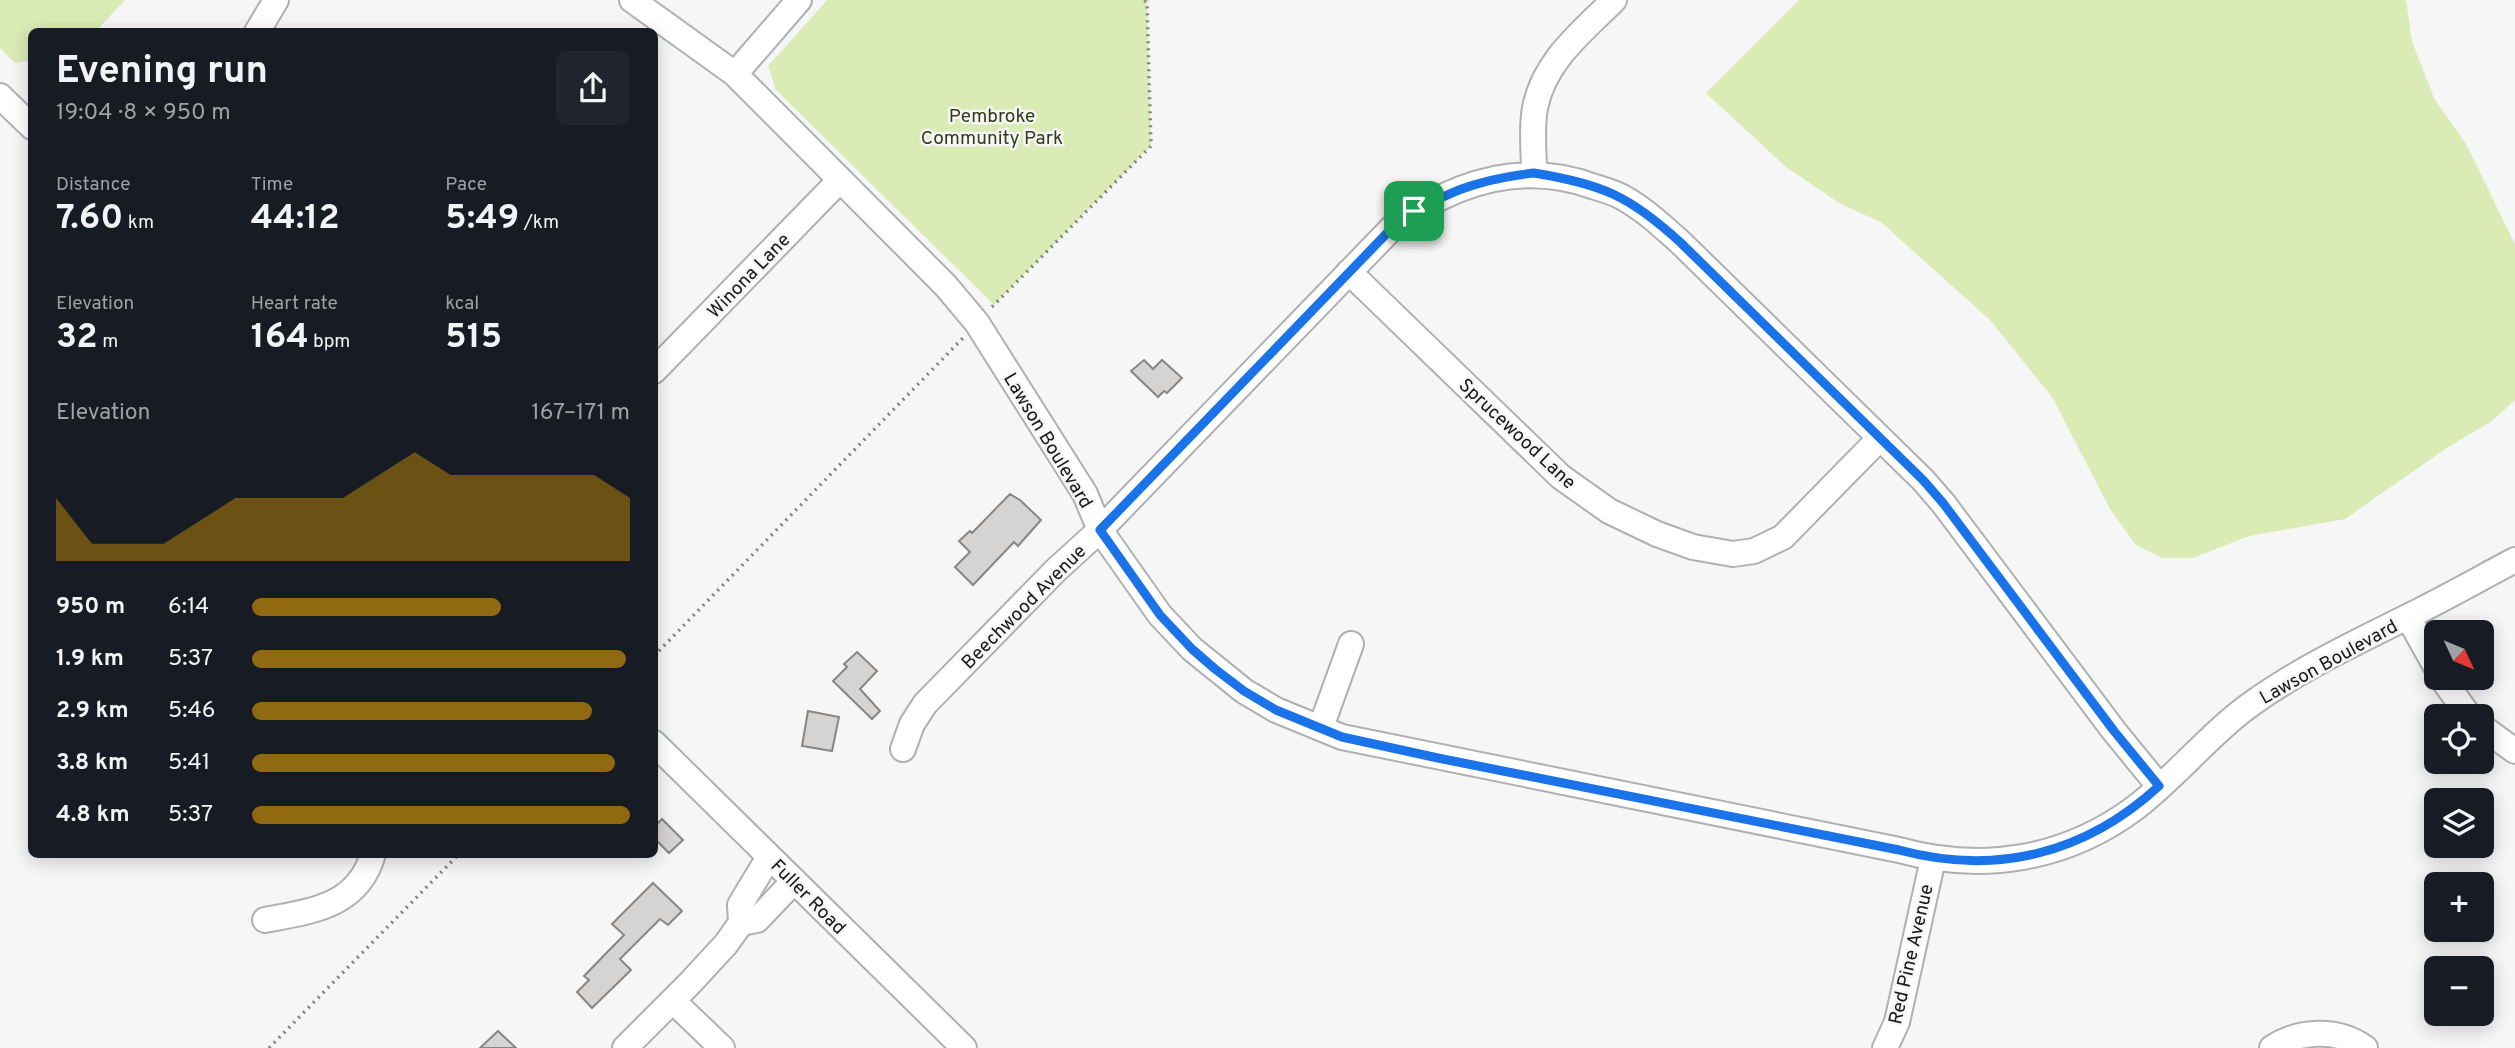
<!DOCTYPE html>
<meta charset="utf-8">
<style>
:root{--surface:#171b24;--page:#20242c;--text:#f1f3f6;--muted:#9ea1a6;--accent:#906910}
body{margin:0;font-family:Overpass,sans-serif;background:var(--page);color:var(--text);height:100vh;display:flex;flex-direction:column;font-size:26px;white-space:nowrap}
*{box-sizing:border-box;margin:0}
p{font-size:23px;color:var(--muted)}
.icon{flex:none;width:38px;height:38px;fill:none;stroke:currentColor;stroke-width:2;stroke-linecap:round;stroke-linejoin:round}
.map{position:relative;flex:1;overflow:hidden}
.drawer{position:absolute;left:28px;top:28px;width:630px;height:830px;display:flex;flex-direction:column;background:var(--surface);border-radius:10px;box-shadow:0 4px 18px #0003}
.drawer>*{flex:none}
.needle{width:46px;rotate:134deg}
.controls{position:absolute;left:2424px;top:620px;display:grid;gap:14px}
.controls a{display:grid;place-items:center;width:70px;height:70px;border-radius:10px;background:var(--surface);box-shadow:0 4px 18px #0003;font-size:35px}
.pin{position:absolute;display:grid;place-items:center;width:60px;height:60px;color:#fff;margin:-30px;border-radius:14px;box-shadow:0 4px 10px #0006}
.round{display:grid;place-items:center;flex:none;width:74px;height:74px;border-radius:10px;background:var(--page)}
.headline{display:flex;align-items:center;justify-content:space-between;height:119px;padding:0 28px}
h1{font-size:38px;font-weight:700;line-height:52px}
.figures{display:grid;grid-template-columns:repeat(3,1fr);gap:10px;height:119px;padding:7px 28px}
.figures div{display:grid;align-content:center}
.figures b{font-size:35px;font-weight:700}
.figures small{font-size:19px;font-weight:400}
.figures p{font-size:19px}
.chart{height:196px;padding:14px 28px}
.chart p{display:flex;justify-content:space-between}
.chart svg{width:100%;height:126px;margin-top:7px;fill:var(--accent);opacity:.7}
ul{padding:0 28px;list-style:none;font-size:23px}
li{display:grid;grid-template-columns:112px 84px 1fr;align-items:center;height:52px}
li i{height:18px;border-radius:9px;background:var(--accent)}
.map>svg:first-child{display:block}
.green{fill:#daebb6}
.building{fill:#d5d4d3;stroke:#878686;stroke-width:2}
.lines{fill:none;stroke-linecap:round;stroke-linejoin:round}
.minor-casing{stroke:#afb0b1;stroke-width:28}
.path{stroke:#828282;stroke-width:3.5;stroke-dasharray:2 5;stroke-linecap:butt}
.minor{stroke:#fff;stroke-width:24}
.route-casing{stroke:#fff;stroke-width:14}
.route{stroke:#1a73e8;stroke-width:9}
.labels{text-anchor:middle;stroke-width:5;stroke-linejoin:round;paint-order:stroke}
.park-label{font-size:19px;fill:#323c16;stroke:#f6f6f7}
.street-label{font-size:19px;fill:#181818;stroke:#f6f6f7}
</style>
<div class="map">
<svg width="2515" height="1048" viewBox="0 0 2515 1048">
<rect width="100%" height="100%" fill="#f6f6f7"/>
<g class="green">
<polygon points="0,0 125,0 96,31 32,32 31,60 15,63 0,48"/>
<polygon points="827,0 1150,0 1147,3 1151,146 994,305 776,90 768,66"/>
<polygon points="1799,0 2406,0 2412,41 2434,98 2466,144 2515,244 2515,400 2492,421 2448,447 2345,519 2249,536 2193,558 2163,558 2136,545 2110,509 2052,397 1990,320 1882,223 1839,203 1786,167 1706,93"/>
</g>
<g class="building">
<polygon points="1144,360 1153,369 1162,360 1182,378 1167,393 1164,391 1158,397 1131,371"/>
<polygon points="1010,494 1020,500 1041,520 1018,546 1014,542 973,585 955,567 970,552 959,541 970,531 972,533"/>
<polygon points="857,652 877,671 860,689 880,711 872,719 833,681 847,667 844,664"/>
<polygon points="808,711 839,717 832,751 802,746"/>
<polygon points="662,819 683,840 669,853 654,838 654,827"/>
<polygon points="653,883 682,911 668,925 660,919 620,959 631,970 592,1008 577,992 589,980 584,976 624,935 612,924"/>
<polygon points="498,1031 516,1048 480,1048"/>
</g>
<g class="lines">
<defs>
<g id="minor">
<path d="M632 0 735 74 946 286 977 323 1085 494 1100 530 1160 615 1192 649 1244 691 1276 710 1342 737 1899 850C1982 873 2065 860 2135 808 2177 776 2211 732 2254 702 2302 668 2355 643 2407 617 2444 599 2479 579 2515 560"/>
<polyline points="257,32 276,0"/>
<polyline points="735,74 799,0"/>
<polyline points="0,96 32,127"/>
<path d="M1534 173C1534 152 1531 128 1535 108 1544 61 1582 32 1614 0"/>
<polyline points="1349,272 1561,477 1609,511 1657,534 1693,547 1733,554 1754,551 1783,537 1880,438"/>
<polyline points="654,371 840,180"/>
<polyline points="2408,617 2436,667"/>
<polyline points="2441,677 2469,716"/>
<polyline points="1321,727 1351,644"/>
<polyline points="2482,727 2515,751"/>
<polyline points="654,743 964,1048"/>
<path d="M903 749 912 724 925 704 1056 570 1100 530 1392 228C1452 183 1519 160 1592 186 1602 189 1613 192 1622 197 1644 209 1662 226 1681 243L1923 480 1943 503 2114 731 2159 786"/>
<path d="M265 920C311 911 358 907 373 854"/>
<polyline points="741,923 757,920 794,881"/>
<polyline points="673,1001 722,1048"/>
<polyline points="625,1048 691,982 726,944 741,923 740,905 769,857"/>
<polyline points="1885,1048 1897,1022 1933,859"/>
<path d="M2272 1048C2299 1030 2338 1028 2365 1048"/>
</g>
</defs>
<use href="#minor" class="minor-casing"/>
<g class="path">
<polyline points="992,307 1151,146 1147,3 1144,0"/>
<polyline points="654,656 963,338"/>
<polyline points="269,1048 459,854"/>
</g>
<use href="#minor" class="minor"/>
</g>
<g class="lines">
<defs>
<path id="route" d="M1534 173C1602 184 1630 196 1681 243L1923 480 1943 503 2114 731 2159 786C2085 854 1996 876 1899 850L1438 758 1342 737 1276 710 1244 691 1215 669 1192 649 1160 615 1100 530 1392 228C1437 194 1478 179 1534 173Z"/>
</defs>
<use href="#route" class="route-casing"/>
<use href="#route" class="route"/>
</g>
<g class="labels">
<g class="park-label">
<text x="992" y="122">Pembroke<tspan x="992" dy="22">Community Park</tspan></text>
</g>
<g class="street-label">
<text transform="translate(748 275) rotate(-46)" y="7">Winona Lane</text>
<text transform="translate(1518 433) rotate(43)" y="7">Sprucewood Lane</text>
<text transform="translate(1049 440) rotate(59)" y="7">Lawson Boulevard</text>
<text transform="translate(1023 606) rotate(-45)" y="7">Beechwood Avenue</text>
<text transform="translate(2328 661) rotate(-29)" y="7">Lawson Boulevard</text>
<text transform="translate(809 896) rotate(45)" y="7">Fuller Road</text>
<text transform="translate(1910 954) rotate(-77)" y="7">Red Pine Avenue</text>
</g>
</g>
</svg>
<div class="controls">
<a><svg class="needle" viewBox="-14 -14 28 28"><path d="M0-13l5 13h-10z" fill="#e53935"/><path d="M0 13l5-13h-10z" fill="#9ea1a6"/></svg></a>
<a><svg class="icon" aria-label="locate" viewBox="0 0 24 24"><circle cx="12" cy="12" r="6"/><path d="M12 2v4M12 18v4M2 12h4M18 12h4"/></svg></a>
<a><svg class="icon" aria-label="layers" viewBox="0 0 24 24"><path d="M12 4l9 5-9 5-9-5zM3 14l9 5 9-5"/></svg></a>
<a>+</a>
<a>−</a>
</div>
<div class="pin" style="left:1414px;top:211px;background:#1e9e55"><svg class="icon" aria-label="arrive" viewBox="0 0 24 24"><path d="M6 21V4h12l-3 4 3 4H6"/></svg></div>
<section class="drawer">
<div class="headline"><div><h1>Evening run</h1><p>19:04 · 8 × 950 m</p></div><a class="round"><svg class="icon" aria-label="share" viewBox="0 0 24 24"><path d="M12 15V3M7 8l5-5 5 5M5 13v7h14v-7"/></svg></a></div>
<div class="figures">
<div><p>Distance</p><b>7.60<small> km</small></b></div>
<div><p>Time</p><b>44:12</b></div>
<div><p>Pace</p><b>5:49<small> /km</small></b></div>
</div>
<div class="figures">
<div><p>Elevation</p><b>32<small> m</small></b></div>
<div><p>Heart rate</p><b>164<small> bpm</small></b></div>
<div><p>kcal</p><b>515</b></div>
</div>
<div class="chart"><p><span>Elevation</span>167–171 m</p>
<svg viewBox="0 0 160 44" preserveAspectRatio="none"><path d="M0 44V22L10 38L20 38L30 38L40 30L50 22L60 22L70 22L80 22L90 14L100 6L110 14L120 14L130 14L140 14L150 14L160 22V44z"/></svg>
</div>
<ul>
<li><b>950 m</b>6:14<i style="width:66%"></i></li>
<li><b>1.9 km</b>5:37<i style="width:99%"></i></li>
<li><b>2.9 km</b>5:46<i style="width:90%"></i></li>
<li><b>3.8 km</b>5:41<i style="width:96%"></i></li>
<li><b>4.8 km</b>5:37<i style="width:100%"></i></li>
</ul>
</section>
</div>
